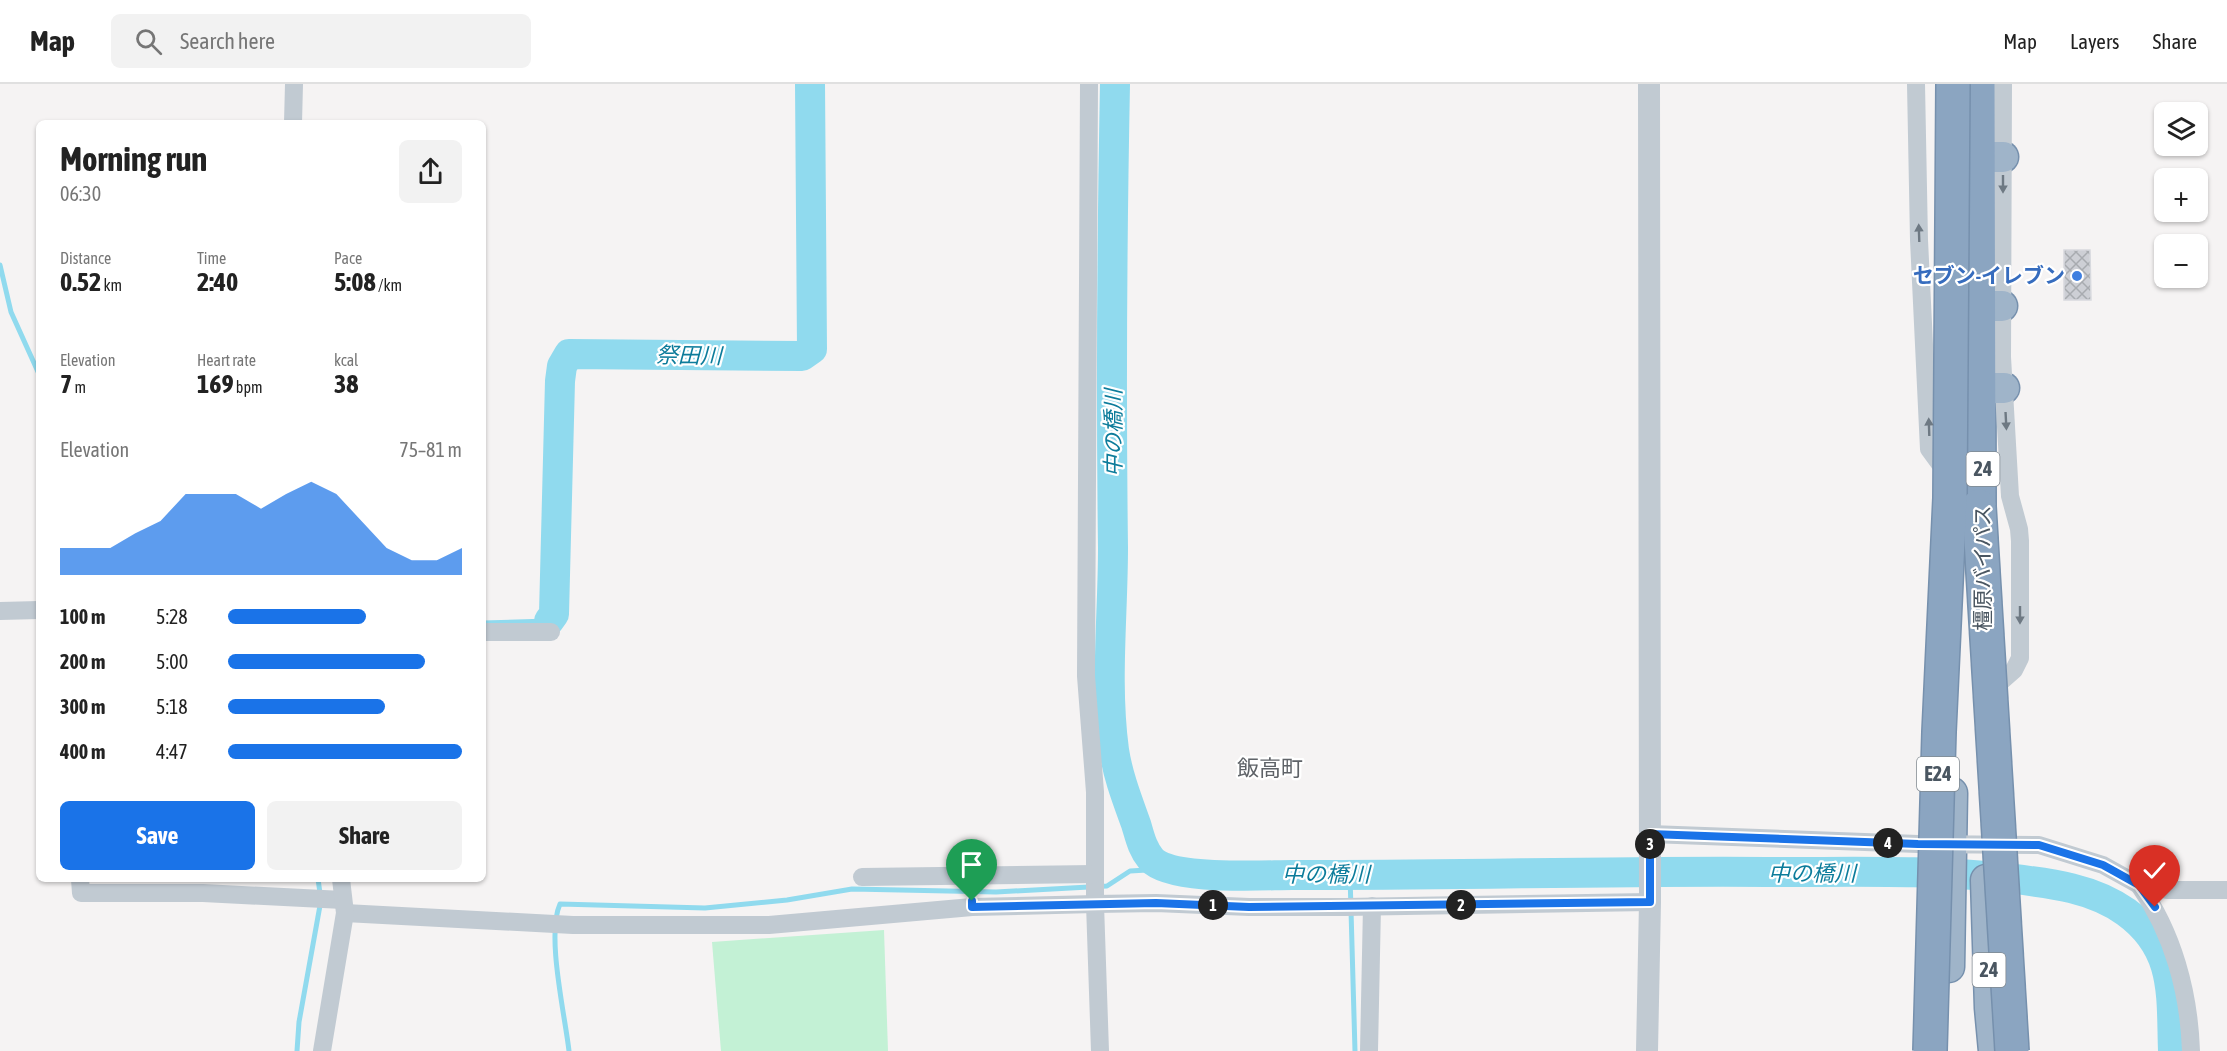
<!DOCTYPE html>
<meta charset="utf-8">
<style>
:root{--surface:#fff;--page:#f2f2f2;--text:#222;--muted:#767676;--line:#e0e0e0;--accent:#1a73e8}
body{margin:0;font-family:"Asap Condensed","Noto Sans JP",sans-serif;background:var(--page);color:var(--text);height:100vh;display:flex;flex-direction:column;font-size:22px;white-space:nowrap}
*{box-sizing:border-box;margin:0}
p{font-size:20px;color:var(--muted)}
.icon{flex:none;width:33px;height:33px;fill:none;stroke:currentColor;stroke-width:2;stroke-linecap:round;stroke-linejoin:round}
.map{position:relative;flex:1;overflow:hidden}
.panel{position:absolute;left:36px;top:36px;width:450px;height:762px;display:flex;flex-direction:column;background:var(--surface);border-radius:9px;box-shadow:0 2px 4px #0004}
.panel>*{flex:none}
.buttons{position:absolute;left:2154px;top:18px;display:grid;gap:12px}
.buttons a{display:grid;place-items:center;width:54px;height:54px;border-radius:9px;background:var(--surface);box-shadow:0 2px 4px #0004;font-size:30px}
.pin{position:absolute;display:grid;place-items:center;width:51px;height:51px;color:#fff;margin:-62px -26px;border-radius:50% 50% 50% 0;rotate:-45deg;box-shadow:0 0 6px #0007}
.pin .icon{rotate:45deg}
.km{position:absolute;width:30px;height:30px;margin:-15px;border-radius:50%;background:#222;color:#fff;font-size:16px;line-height:30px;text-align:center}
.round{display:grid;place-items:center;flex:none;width:63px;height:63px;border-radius:9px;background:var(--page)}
.summary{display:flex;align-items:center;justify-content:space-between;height:102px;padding:0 24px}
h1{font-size:33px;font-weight:700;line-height:45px}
.figures{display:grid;grid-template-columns:repeat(3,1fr);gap:9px;height:102px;padding:6px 24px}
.figures div{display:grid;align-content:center}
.figures b{font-size:26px;font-weight:700}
.figures small{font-size:16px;font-weight:400}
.figures p{font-size:16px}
.chart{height:168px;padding:12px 24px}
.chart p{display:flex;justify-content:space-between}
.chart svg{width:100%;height:108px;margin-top:6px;fill:var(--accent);opacity:.7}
.primary-button{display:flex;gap:12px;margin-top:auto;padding:12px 24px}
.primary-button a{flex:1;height:69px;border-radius:9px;background:var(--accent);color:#fff;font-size:24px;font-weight:700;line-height:69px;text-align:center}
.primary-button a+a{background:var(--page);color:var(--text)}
ul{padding:0 24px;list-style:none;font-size:20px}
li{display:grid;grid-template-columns:96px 72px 1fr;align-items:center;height:45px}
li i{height:15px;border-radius:8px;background:var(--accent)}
header{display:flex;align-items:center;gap:36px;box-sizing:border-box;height:84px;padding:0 30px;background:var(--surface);border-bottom:2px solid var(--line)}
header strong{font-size:28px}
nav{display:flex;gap:33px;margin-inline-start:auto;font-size:21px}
.search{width:420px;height:54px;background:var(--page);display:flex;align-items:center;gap:15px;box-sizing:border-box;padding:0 21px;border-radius:9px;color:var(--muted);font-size:22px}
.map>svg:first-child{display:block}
.green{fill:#c3f1d5}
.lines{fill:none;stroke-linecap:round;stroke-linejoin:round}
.stream{stroke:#90daee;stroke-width:5}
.river{stroke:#90daee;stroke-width:30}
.building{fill:url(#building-cross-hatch);stroke:#d7d9de;stroke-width:1.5}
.trunk-casing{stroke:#7690ad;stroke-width:33}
.motorway-casing{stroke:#7690ad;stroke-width:36}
.minor{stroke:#c1cad2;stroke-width:18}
.tertiary{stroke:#c1cad2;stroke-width:22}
.trunk{stroke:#9fb4c9;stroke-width:30}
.motorway{stroke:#8ba5c1;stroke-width:33}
.motorway-bridge-casing{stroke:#7690ad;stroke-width:36;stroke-linecap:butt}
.motorway-bridge{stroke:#8ba5c1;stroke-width:33}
.oneway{fill:#6e7983}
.route-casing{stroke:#fff;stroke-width:12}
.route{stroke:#1a73e8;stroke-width:8}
.shop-dot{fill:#3f7fe0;stroke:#fff;stroke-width:2}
.labels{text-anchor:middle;stroke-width:4.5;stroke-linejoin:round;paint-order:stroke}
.shield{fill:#fff;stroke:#808990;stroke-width:1.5}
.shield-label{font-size:20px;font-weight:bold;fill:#4a5661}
.shop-label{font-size:21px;font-weight:bold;fill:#366cbe;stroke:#fff;text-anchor:end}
.street-label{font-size:21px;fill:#4a5661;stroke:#fff}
.water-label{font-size:22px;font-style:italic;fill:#0c7c9b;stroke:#fff}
.neighbourhood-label{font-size:22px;fill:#5f6368;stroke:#fff}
</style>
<header>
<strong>Map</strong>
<div class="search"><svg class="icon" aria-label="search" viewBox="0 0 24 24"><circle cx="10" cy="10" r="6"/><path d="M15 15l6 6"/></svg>Search here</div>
<nav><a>Map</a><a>Layers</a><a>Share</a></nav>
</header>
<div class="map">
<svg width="2227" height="967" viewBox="0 0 2227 967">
<defs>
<pattern id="building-cross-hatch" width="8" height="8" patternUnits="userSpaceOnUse" patternTransform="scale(1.5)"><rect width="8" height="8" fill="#cdcfd5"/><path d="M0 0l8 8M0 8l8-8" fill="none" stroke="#a8abb0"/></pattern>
</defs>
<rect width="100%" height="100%" fill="#f5f3f3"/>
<polygon class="green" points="884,846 888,967 721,967 712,858"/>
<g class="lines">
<g class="stream">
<polyline points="0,181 11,228 39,290"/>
<polyline points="483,539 549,537"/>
<polyline points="1350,791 1355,967"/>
<polyline points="297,967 299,938 321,816 318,795"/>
<path d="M569 967C565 931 546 851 560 820L705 824 787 816 852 805 996 808 1107 802 1130 787 1164 785"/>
</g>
<g class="river">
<path d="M1115 0C1112 154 1111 309 1113 464 1113 531 1105 599 1114 666 1118 692 1127 715 1136 740 1140 753 1142 764 1151 775 1171 797 1261 791 1292 791 1456 792 1620 786 1785 788 1859 788 1933 786 2006 794 2048 799 2091 803 2126 828 2177 865 2171 911 2173 967"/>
<polyline points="549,537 554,530 560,297 562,282 569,270 802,272 812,265 810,0"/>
</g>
</g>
<polygon class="building" points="2064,166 2090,166 2091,216 2064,216"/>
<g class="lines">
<defs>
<g id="trunk">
<polyline points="1981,73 2003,73"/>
<polyline points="1982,222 2002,222"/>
<polyline points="1982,304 2004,304"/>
<polyline points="1986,796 1990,924 1994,967"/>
<polyline points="1949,883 1952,709"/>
</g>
<polyline id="motorway" points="1978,0 1979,422"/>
</defs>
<use href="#trunk" class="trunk-casing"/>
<use href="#motorway" class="motorway-casing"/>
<g class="minor">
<polyline points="1089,0 1086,592 1095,708 1095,820 1100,967"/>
<polyline points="1916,0 1919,156 1929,365 1948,391"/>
<polyline points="293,39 294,0"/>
<polyline points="0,527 39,526"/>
<polyline points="483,548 551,548"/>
<polyline points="1989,608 2014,586 2020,574 2020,457 2019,445 2010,412 2002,273 2003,0"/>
<polyline points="1650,750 1918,760 2039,761 2103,781 2139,801 2167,806 2227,806"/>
<polyline points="862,793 1095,790"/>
<polyline points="80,795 81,809 203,809 343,816"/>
<path d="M2139 801C2173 849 2189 908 2191 967"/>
<polyline points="345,829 573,841 769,841 972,823 1095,820 1156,819 1249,823 1345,823 1650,818"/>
<polyline points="322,967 345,829 341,795"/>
<polyline points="1369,967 1372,822"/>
</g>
<polyline class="tertiary" points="1647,967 1650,818 1649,0"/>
<use href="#trunk" class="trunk"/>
<use href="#motorway" class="motorway"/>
<defs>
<g id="motorway-bridge">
<polyline points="1979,422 2012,967"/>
<polyline points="1930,967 1939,648 1950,414 1953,0"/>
</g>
</defs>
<use href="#motorway-bridge" class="motorway-bridge-casing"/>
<use href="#motorway-bridge" class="motorway-bridge"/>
</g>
<defs><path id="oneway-solid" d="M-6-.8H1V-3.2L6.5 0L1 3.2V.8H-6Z" transform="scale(1.5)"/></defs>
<g class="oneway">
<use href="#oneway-solid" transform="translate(2003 100) rotate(90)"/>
<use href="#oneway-solid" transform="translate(1919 149) rotate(-92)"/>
<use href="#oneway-solid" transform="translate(2006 337) rotate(87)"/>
<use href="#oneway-solid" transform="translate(1929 343) rotate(-92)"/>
<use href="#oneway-solid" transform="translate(2020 531) rotate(90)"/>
</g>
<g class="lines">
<defs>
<polyline id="route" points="972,817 972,823 1156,819 1249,823 1650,818 1650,750 1918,760 2039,761 2103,781 2139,801 2155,823"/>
</defs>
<use href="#route" class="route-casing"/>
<use href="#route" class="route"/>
</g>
<circle class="shop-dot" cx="2077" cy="192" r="6"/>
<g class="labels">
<g class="shield">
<rect x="1966.5" y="368" width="33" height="34" rx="4.5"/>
<rect x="1917" y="673" width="42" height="34" rx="4.5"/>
<rect x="1972.5" y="869" width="33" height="34" rx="4.5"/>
</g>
<g class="shield-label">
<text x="1983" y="392">24</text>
<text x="1938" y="697">E24</text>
<text x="1989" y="893">24</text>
</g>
<g class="shop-label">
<text x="2065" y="199">セブン-イレブン</text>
</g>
<g class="street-label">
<text transform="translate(1983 484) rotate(-90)" y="7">橿原バイパス</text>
</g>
<g class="water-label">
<text transform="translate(689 271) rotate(1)" y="8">祭田川</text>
<text transform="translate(1113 349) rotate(-90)" y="8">中の橋川</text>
<text x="1812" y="797">中の橋川</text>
<text x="1326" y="798">中の橋川</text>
</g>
<g class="neighbourhood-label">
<text x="1270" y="692">飯高町</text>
</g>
</g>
</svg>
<div class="buttons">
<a><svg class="icon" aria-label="layers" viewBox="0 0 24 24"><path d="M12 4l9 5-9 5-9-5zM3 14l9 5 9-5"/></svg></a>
<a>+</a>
<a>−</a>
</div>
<div class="pin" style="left:972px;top:817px;background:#1e9e55"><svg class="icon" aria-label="arrive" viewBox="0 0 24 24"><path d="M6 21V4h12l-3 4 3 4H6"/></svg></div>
<div class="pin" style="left:2155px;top:823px;background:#d93025"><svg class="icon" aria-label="check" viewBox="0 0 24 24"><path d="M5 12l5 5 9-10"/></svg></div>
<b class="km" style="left:1213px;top:821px">1</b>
<b class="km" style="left:1461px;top:821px">2</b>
<b class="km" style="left:1650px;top:760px">3</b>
<b class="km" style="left:1888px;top:759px">4</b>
<section class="panel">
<div class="summary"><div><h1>Morning run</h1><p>06:30</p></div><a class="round"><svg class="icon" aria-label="share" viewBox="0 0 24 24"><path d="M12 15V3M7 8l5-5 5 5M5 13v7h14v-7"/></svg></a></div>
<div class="figures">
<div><p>Distance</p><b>0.52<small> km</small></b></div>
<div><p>Time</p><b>2:40</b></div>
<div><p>Pace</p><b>5:08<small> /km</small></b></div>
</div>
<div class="figures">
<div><p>Elevation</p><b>7<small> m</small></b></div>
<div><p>Heart rate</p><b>169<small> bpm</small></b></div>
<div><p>kcal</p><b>38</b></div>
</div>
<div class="chart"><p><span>Elevation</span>75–81 m</p>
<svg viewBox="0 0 160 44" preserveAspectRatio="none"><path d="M0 44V33L10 33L20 33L30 27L40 22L50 11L60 11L70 11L80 17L90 11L100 6L110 11L120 22L130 33L140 38L150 38L160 33V44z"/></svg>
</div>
<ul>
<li><b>100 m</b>5:28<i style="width:59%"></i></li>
<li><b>200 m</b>5:00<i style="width:84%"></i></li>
<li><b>300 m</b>5:18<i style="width:67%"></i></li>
<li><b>400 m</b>4:47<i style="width:100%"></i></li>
</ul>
<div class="primary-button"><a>Save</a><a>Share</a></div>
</section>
</div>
